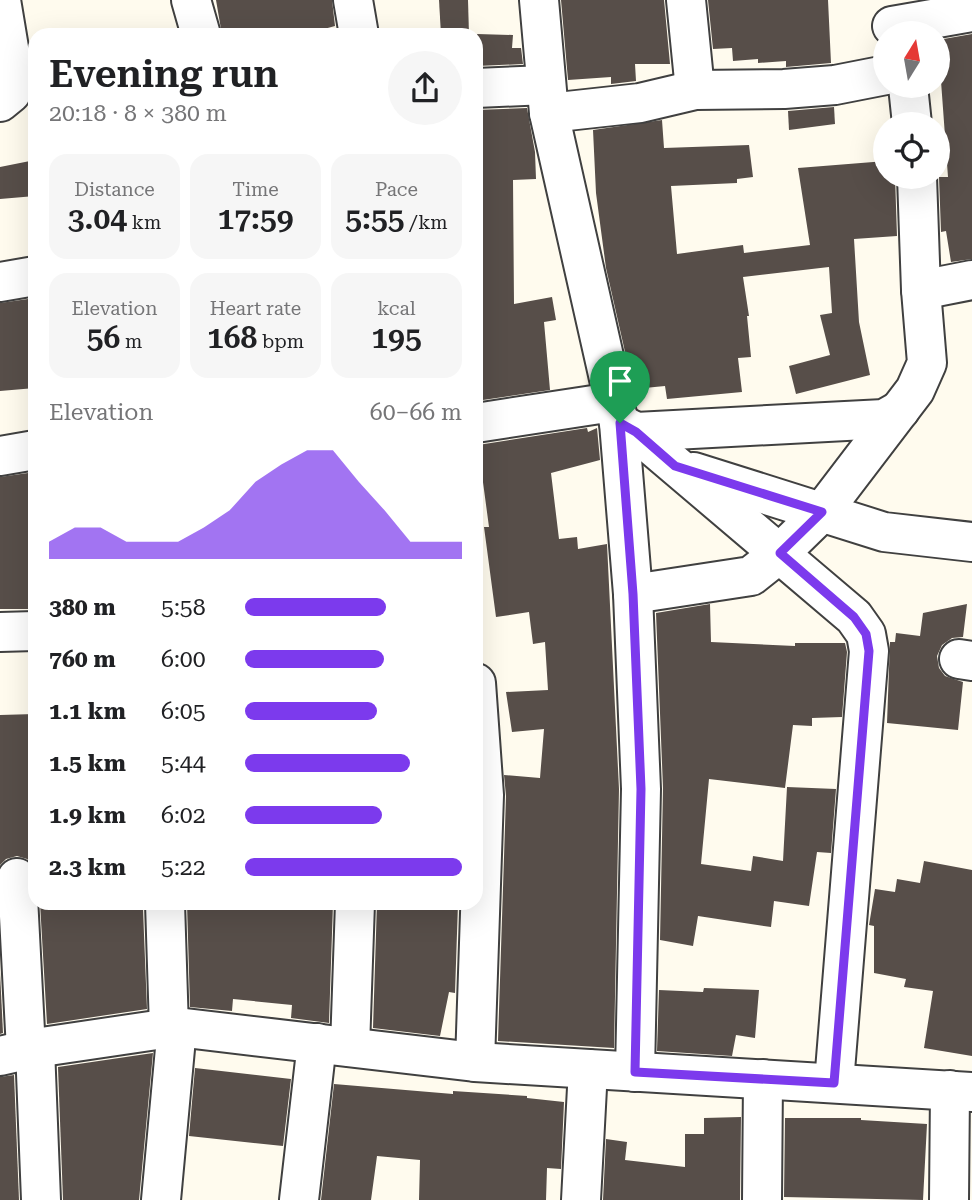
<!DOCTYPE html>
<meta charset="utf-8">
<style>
:root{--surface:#fff;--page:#f6f6f6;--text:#202124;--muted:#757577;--accent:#7c3aed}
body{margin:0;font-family:"Roboto Serif",serif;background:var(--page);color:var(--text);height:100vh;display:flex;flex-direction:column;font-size:26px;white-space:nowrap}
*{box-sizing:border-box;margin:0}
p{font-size:23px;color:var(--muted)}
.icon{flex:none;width:38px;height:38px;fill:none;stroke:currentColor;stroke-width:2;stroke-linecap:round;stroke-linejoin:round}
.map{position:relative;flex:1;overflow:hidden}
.details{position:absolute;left:28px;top:28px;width:455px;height:882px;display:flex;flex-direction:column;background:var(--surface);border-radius:21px;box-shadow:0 7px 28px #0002}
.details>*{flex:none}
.needle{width:46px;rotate:11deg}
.buttons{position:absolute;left:873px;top:21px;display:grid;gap:14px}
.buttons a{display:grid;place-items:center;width:77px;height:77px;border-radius:50%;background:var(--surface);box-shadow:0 7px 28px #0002;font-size:35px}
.pin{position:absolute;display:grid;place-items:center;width:60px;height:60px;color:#fff;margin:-72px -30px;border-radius:50% 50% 50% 0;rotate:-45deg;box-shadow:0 0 7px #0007}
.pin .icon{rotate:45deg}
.round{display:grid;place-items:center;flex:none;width:74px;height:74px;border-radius:37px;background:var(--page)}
.summary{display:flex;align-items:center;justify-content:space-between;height:119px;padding:0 21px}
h1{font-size:38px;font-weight:600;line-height:52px}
.figures{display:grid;grid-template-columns:repeat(3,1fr);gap:10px;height:119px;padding:7px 21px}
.figures div{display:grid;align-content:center;border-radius:18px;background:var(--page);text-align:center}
.figures b{font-size:30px;font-weight:600}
.figures small{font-size:19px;font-weight:400}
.figures p{font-size:19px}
.chart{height:196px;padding:14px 21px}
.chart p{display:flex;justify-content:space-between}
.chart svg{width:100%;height:126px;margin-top:7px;fill:var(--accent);opacity:.7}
ul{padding:0 21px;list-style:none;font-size:23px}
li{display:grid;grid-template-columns:112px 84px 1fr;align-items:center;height:52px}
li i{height:18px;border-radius:9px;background:var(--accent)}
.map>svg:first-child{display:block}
.building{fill:#574e49}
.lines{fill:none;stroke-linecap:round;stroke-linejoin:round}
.minor-casing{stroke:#404040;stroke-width:42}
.minor{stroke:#fff;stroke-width:38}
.route-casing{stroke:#fff;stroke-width:14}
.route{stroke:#7c3aed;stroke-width:9}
</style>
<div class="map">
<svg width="972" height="1200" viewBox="0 0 972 1200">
<rect width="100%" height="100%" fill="#fffbee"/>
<g class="building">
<polygon points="216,0 332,0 335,26 313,32 314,35 222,35"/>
<polygon points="439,0 468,0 469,35 441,35"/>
<polygon points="561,0 664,0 670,64 635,64 636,81 611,84 611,77 568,80"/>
<polygon points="708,0 828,0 831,63 786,67 786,61 758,63 758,59 733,61 732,48 713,49"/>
<polygon points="477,34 513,35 512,48 521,48 523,64 477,66"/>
<polygon points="972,34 972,259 951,262 946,231 941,232 939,177 948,177 938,40"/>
<polygon points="834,107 835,124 789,130 788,111"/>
<polygon points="527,108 535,152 536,179 513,180 514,304 552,297 556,320 544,322 550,390 476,401 476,110"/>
<polygon points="662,120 664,148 749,145 753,177 737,179 737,183 671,186 677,254 743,245 744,253 810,245 798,168 886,161 886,177 895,177 897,236 854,239 859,322 870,375 796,394 789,366 830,355 820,315 832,313 829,267 743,277 749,316 747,316 751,357 738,358 742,392 667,399 665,386 634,389 632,365 628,365 606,268 596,193 593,130"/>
<polygon points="35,160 35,196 0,199 0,167"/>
<polygon points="35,298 35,388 0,391 0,303"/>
<polygon points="587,428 588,432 597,428 600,460 551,473 559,539 577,537 578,549 607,544 619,789 614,1048 498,1041 506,796 504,775 540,778 544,729 512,732 506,692 548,690 545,642 533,644 529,612 496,617 484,527 489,527 478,445"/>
<polygon points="35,472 35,609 0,609 0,477"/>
<polygon points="710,604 711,642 795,646 795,643 845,643 847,652 842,717 812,718 812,726 793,725 785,788 709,779 701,864 751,871 753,856 783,861 787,787 836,789 831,853 817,852 809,906 774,901 771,927 698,916 693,946 660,940 663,788 656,613"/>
<polygon points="967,604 963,637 952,638 942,645 937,656 939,668 945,676 963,682 958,730 887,723 890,642 895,642 896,633 920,636 923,613"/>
<polygon points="35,714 35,866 27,859 17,856 6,859 0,865 0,715"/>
<polygon points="924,861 972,870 972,1056 924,1048 933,991 904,987 906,979 874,973 874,926 869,925 875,889 895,892 897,879 920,883"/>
<polygon points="40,903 104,903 104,905 143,910 147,1009 47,1024"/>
<polygon points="187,903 246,909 246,903 333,903 329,1023 291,1018 292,1005 233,999 232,1011 190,1007"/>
<polygon points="377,903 458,903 455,993 449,992 440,1036 373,1028"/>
<polygon points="0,972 3,1033 0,1034"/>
<polygon points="704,988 759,990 755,1038 736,1035 732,1056 657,1051 659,990 703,992"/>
<polygon points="153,1053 139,1200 63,1200 58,1067"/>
<polygon points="195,1068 291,1079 283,1146 189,1136"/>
<polygon points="14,1075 19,1200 0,1200 0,1077"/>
<polygon points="334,1084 453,1094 453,1091 527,1096 527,1098 564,1102 561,1169 547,1168 546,1200 419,1200 420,1160 377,1156 371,1200 321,1200"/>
<polygon points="741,1117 740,1200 603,1200 606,1139 627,1142 625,1160 685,1167 685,1134 704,1134 704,1118"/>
<polygon points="785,1118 861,1118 861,1120 927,1124 923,1200 784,1197"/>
</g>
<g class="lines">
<defs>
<g id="minor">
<polyline points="191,0 201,35"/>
<polyline points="353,0 359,35"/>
<polyline points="539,0 549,113 619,423 633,594 641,789 635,1072"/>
<polyline points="686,0 695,90"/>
<polyline points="892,26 972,12"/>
<polyline points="908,86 912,124"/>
<polyline points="476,88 546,85"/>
<polyline points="0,102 11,93 14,78 1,0"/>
<polyline points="549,113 640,103 695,90 784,89 835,85 886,75"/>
<polyline points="0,282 35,276"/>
<polyline points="921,290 972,280"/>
<polyline points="476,423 613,402"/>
<polyline points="619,423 636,432 854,617 866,634 869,651 834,1083"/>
<polyline points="636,432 884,419 900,410"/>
<polyline points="0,456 35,450"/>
<polyline points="694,472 884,532 972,542"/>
<polyline points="633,594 751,576 780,553 822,512 915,390 927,363 921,290 917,177"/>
<polyline points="0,632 35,631"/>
<polyline points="959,659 972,661"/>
<polyline points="17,878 26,1050"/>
<polyline points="165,903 169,1028"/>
<polyline points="350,1047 355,903"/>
<polyline points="35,1048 41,1200"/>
<polyline points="0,1056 35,1048 177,1027 475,1062 972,1092"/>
<polyline points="475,1062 484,795 476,683"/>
<polyline points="161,1200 177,1027"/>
<polyline points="299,1200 317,1043"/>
<polyline points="581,1200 588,1069"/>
<polyline points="762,1200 763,1079"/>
<polyline points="949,1200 950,1090"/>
</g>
</defs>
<use href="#minor" class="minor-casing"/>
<use href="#minor" class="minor"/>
</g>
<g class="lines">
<defs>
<polygon id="route" points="620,423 636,432 675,466 822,512 780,553 854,617 866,634 869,651 834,1083 635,1072 641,789 633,594"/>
</defs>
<use href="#route" class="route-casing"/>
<use href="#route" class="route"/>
</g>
</svg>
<div class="buttons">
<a><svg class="needle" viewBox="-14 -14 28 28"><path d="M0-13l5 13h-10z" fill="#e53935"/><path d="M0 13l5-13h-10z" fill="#757577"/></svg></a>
<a><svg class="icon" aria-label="locate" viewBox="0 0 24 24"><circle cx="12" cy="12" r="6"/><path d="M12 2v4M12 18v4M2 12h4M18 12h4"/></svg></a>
</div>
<div class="pin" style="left:620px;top:423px;background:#1e9e55"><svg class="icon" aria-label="arrive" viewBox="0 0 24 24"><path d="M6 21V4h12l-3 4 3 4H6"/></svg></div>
<section class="details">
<div class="summary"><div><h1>Evening run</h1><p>20:18 · 8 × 380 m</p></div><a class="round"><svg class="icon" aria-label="share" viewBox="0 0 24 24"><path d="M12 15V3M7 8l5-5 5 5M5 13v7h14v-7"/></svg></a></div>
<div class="figures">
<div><p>Distance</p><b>3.04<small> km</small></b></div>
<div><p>Time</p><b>17:59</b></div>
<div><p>Pace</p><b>5:55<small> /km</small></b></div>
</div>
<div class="figures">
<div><p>Elevation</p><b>56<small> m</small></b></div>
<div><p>Heart rate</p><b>168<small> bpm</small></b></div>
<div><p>kcal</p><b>195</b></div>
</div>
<div class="chart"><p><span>Elevation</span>60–66 m</p>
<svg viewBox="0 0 160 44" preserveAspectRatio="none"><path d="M0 44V38L10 33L20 33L30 38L40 38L50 38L60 33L70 27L80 17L90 11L100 6L110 6L120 17L130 27L140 38L150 38L160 38V44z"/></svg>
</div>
<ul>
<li><b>380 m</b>5:58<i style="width:65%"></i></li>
<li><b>760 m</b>6:00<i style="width:64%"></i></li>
<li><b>1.1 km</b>6:05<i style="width:61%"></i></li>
<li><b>1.5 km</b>5:44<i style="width:76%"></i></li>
<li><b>1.9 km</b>6:02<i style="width:63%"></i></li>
<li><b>2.3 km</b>5:22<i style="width:100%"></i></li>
</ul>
</section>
</div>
